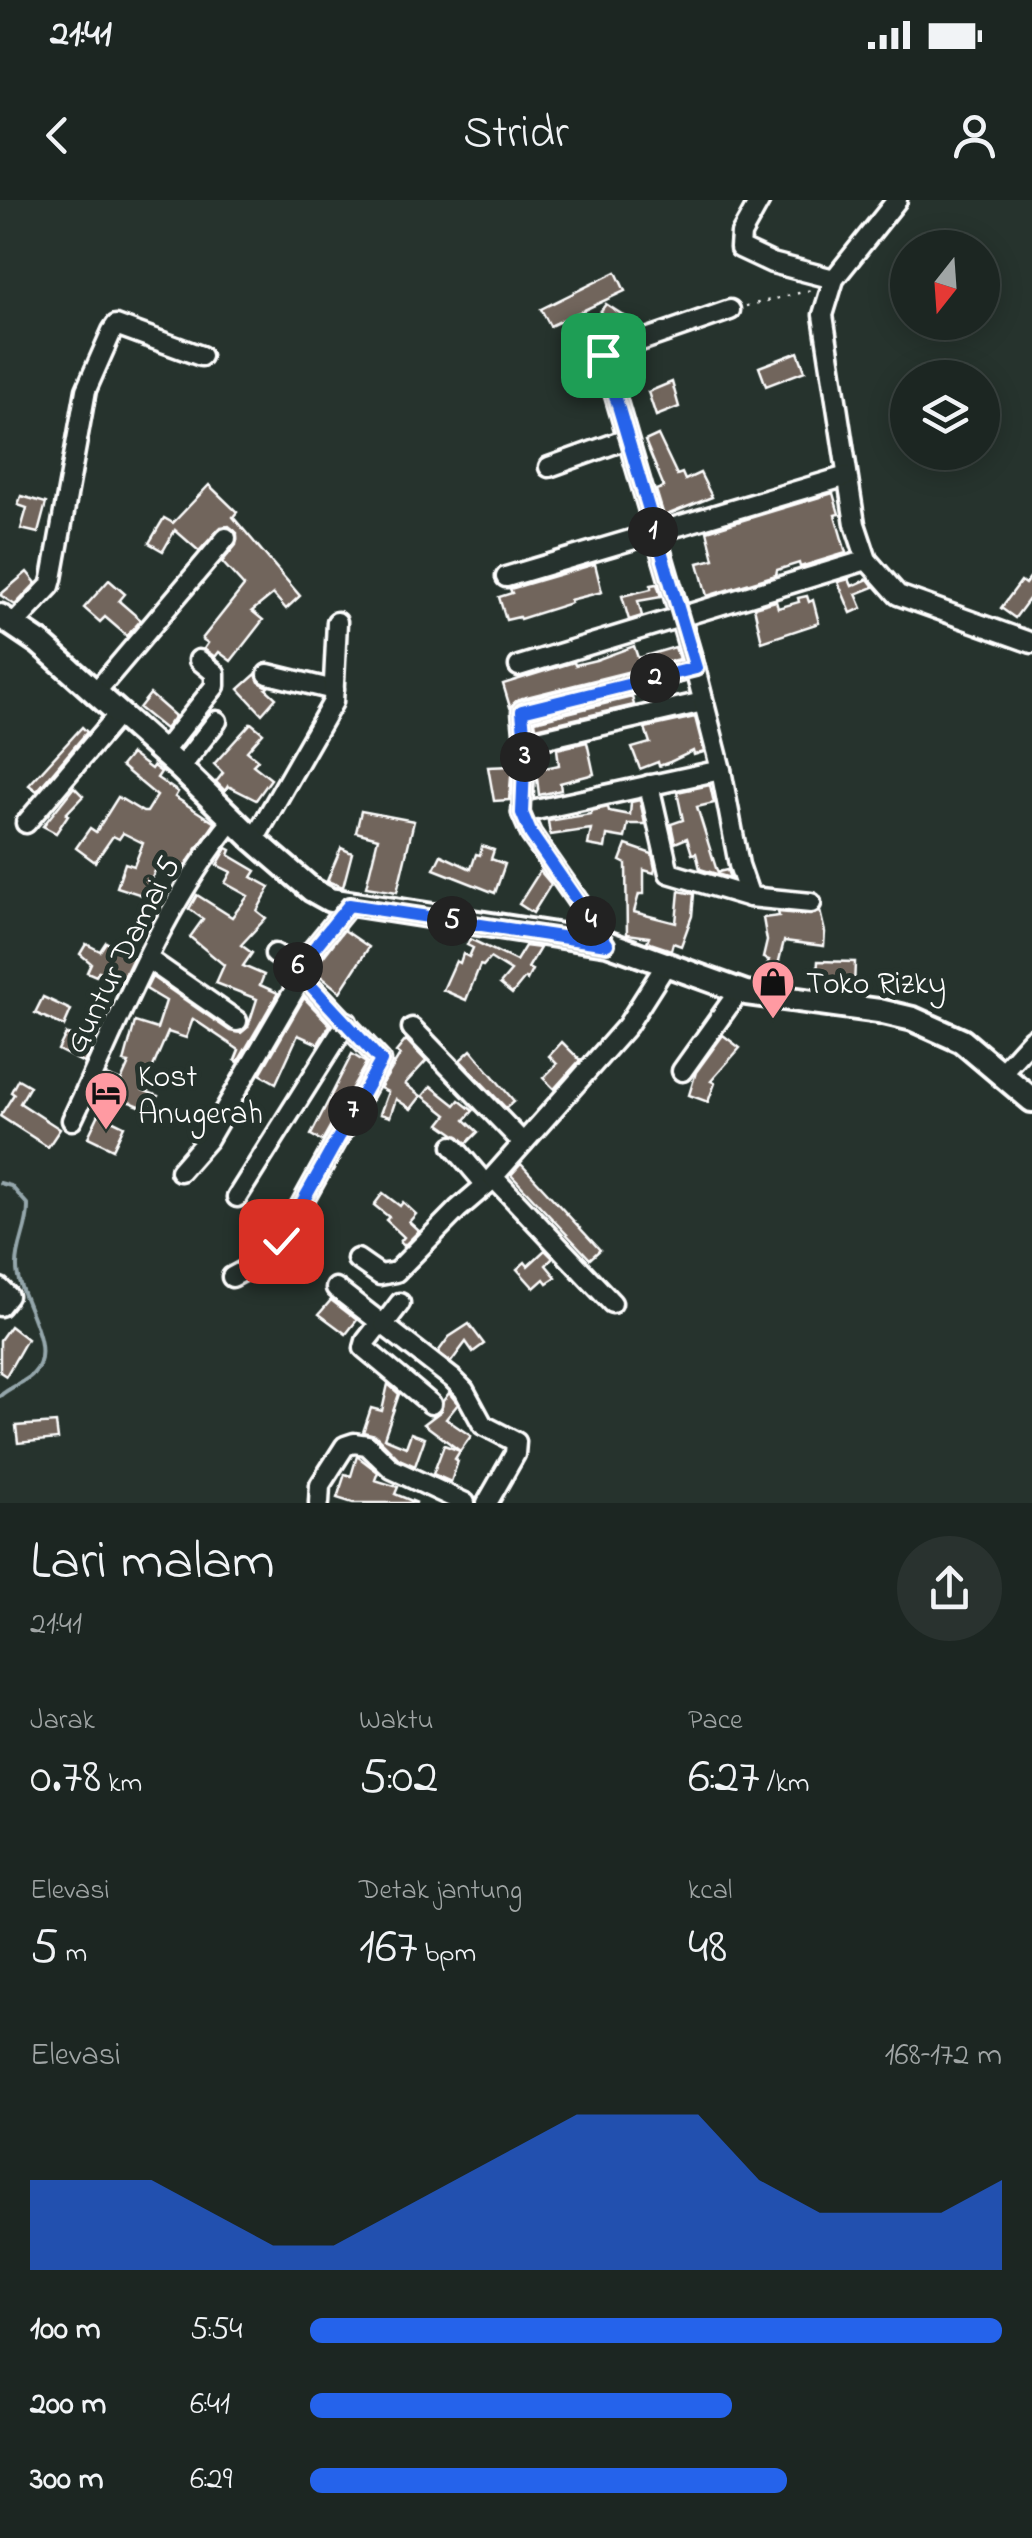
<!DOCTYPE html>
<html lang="id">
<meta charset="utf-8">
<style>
:root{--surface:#1c2622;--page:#29322f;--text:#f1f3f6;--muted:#a0a5a5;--line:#3a4340;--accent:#2563eb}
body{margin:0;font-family:"Indie Flower",sans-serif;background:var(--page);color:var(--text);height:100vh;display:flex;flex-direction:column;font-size:38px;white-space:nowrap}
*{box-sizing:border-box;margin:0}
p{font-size:32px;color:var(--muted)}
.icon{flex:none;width:55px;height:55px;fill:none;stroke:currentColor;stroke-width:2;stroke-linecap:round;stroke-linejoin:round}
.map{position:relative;height:1303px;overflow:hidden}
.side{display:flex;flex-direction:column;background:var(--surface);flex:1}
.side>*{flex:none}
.needle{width:65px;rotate:197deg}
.controls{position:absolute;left:890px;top:30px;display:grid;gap:20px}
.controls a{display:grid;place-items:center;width:110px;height:110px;border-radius:50%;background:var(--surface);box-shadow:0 5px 25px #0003,0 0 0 2px var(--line);font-size:50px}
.pin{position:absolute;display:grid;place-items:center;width:85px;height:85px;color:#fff;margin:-42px;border-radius:20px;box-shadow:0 5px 15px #0006}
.km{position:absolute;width:50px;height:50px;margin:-25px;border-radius:50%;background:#222;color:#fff;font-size:28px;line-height:50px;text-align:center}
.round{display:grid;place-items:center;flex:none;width:105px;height:105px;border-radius:52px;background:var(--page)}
.summary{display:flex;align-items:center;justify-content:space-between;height:170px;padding:0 30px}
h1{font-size:55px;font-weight:600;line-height:75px}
.metrics{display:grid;grid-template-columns:repeat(3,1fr);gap:15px;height:170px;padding:10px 30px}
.metrics div{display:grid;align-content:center}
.metrics b{font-size:50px;font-weight:600}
.metrics small{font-size:28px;font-weight:400}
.metrics p{font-size:28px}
.chart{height:280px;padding:20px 30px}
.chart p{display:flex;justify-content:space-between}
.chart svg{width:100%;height:180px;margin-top:10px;fill:var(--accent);opacity:.7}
ul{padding:0 30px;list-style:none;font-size:32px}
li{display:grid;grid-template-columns:160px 120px 1fr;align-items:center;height:75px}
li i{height:25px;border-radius:12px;background:var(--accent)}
.status{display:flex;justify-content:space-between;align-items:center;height:70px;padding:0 50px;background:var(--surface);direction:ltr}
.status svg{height:28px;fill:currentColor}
header{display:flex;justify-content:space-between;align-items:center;height:130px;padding:0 30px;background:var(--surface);font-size:45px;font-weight:600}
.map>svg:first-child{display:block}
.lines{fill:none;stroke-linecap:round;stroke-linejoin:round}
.stream{stroke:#95a7ac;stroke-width:4}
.building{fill:#71655c;stroke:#fff;stroke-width:2.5}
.minor-casing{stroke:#fff;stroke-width:25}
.major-casing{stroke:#fff;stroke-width:30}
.path{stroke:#fff;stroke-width:2.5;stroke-dasharray:2.5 8;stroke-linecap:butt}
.minor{stroke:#26332d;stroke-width:18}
.major{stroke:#26332d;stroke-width:22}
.route-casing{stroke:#fff;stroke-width:20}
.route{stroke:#2563eb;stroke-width:12}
.labels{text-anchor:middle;stroke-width:10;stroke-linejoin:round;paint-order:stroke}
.street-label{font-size:32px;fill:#fff;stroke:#26332d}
.poi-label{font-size:32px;fill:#fff;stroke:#26332d;text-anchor:start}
</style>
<div class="status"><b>21:41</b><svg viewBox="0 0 49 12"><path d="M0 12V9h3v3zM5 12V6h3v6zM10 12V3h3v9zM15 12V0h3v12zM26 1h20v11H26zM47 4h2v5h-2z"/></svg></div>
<header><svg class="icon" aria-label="back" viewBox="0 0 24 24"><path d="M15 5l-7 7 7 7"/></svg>Stridr<svg class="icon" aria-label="person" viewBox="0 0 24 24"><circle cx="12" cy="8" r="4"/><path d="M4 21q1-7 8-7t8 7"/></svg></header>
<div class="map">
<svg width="1032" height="1303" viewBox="0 0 1032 1303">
<rect width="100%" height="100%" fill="#26332d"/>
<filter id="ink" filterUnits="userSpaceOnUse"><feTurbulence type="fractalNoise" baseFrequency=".01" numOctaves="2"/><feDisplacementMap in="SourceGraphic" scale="20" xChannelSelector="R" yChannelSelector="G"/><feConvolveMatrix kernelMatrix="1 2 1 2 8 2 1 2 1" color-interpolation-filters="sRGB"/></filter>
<g filter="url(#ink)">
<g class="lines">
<path class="stream" d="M0 983 11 986 28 1005C29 1027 16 1046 17 1068 17 1097 59 1148 33 1174 24 1183 10 1187 0 1196"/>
</g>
<g class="building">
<polygon points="616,72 625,91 550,126 541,109"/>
<polygon points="606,104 629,119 628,132 603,141 587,129"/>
<polygon points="798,152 805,171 766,186 759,167"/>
<polygon points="672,182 679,207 656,216 648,192"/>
<polygon points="658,235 677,275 682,273 685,280 700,273 712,297 664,316 656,290 664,287 645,241"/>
<polygon points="209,285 237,312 233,317 300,396 286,409 273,394 252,411 263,420 231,461 219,452 215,457 204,449 208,443 202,439 244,386 222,362 236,345 237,333 229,326 221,327 199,351 175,330 163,351 149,343 164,318 173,323"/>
<polygon points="833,293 839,314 835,315 846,353 800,367 799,363 777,370 776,375 707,396 698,363 714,359 707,331"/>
<polygon points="21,296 46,303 38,333 21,329 27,308 18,305"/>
<polygon points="595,364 602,392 570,400 571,403 520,419 519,417 506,420 499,397 512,393 510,389"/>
<polygon points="27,372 36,383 15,405 0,395"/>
<polygon points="1032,375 1032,395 1015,418 1001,408 1021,381 1025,384"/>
<polygon points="849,379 852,386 868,379 874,387 856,394 862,408 851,413 838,382"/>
<polygon points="109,380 125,394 119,401 141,420 127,436 105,417 100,422 84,408"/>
<polygon points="657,384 661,397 638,401 642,416 629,420 622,396 651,389 651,385"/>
<polygon points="807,396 809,402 813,400 819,423 762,442 754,407 776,401 778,408 799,402 798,398"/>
<polygon points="634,446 638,458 675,447 679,459 519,499 510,507 503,484 574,462 575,465 596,460"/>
<polygon points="256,474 259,482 268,487 266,489 276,498 262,514 239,489"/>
<polygon points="150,494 175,516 165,529 139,508"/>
<polygon points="632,497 634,505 536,528 535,521"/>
<polygon points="695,517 704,552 694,555 693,551 670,562 659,566 658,562 640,569 632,548 650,543 645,528"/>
<polygon points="251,523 263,533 247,551 258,560 253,565 271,579 256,600 228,586 225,591 216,582 223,573 214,564"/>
<polygon points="82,527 87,532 37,591 29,585"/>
<polygon points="587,542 594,574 560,583 561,590 539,595 536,570 559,565 557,549"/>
<polygon points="131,554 151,569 153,566 161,572 157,578 178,592 175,597 215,623 178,676 180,669 160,658 145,696 117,687 125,663 134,666 143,643 123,633 119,639 113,636 95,662 76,648 90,628 96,632 118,597 143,612 147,612 157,596 121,566"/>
<polygon points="512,566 509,600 494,601 488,567"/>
<polygon points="710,585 714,603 697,607 716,668 718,672 727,670 730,678 700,669 696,653 692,654 687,638 675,643 671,624 683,620 677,592"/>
<polygon points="74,587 83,596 66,614 68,615 56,633 43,626"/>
<polygon points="640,600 645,624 628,624 625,638 607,635 605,648 588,645 591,629 550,635 548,621 591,614 591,611 608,607 609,611 630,615 631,602"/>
<polygon points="361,611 414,621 397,692 366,687 378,638 356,632"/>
<polygon points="626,645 652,654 655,669 654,673 644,670 644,694 639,694 634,712 676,723 679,691 694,694 692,716 681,746 673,743 671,750 647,742 649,737 627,734 626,664 620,661"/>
<polygon points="482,646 494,650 491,659 505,664 495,693 434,669 441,655 471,669 476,654 480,655"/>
<polygon points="227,648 231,650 229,655 256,671 252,677 270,687 257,711 266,718 241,745 252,753 243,766 264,775 260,785 278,793 238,862 235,860 239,850 193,819 186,838 168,832 143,890 158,896 152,911 100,890 106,875 121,881 129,863 124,862 135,822 157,829 166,801 146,789 152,777 230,831 241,833 248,827 257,799 216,783 224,765 190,737 203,719 189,709 197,695 232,717 248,696 225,683 231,672 217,665"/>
<polygon points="341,648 352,653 343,687 327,681"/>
<polygon points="540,671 551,684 533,713 519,704"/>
<polygon points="820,711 825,732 824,746 784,741 777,769 782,771 777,782 762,777 769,760 763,758 767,741 763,718 779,716 778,712 810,715"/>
<polygon points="344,730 369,747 340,792 313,770"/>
<polygon points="470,739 516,761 525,746 540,748 528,768 532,770 527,780 525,778 512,794 500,784 511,771 490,758 483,766 480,765 466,800 443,790 456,761 460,763 463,754 469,757 473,748 467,745"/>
<polygon points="106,742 133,758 121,783 99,771 96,776 87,772 91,763 80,754 86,744 100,751"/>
<polygon points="818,761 855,762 854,788 816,787"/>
<polygon points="43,797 71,810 64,826 35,813"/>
<polygon points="304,798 330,825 318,844 298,835 276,883 260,874"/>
<polygon points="66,834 92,846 84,863 58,850"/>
<polygon points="723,835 740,848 711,881 715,883 708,902 689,895 696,872"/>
<polygon points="406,840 426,861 405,884 421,896 411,909 396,899 390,917 380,914 388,892 380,888 400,855 396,852"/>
<polygon points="562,842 580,860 554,889 543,878 557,864 549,856"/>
<polygon points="471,850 514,901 506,908 460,860"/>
<polygon points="352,854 366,863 322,941 311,935"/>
<polygon points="18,879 30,886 20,903 60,929 48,947 0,916 14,894 11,892"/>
<polygon points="431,886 455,905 459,900 473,911 465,920 478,932 467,943 440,924 447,915 423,896"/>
<polygon points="99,914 124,926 113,949 88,937"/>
<polygon points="521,964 600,1050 590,1059 511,975"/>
<polygon points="383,993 400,1006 403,1002 416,1014 409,1022 419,1031 404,1046 400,1042 404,1037 386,1020 389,1017 374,1005"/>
<polygon points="545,1050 553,1058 546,1065 556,1077 547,1083 544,1079 534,1088 517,1069 525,1062 528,1066"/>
<polygon points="331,1100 357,1120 346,1134 319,1114"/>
<polygon points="469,1124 484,1144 473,1152 466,1142 451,1162 438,1152 449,1137"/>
<polygon points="10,1126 27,1139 6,1176 0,1172 0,1140"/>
<polygon points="388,1184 399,1194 384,1238 406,1247 411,1233 425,1238 415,1266 399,1259 375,1235 363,1232 371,1208 382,1211"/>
<polygon points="449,1193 458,1204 446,1219 471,1236 460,1251 424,1224 441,1211 443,1201"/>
<polygon points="56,1223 58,1239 18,1243 16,1226"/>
<polygon points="444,1245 460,1251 455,1259 458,1261 451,1282 433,1274"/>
<polygon points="357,1256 378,1272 375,1280 398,1287 395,1294 417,1303 353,1303 337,1298 345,1274 351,1276"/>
</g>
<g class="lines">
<defs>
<g id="minor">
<polyline points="760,0 741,34 740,48 772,63 834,79"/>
<polyline points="897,0 834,79 823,115 855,324 867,360 898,395 1032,443"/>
<polyline points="549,267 627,239"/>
<polyline points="506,377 847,276"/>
<polyline points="13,425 50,386 52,379 86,190 112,131 116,125 201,156"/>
<polyline points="519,466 867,360"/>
<polyline points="268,474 334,490"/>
<polyline points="94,494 226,338"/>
<polyline points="525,543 703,502"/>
<polyline points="162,553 215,486 215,473 199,460"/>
<polyline points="180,568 217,521"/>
<polyline points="721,570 739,665 750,697"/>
<polyline points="649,585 669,673 750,697 811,703"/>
<polyline points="522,613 525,543 522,511 695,468"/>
<polyline points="26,623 118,515"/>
<polyline points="254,640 333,502 337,422"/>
<polyline points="607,743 531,634 522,613 721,570 695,468 603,154 730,110"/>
<polyline points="275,754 298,768"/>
<polyline points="148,759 237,821"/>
<polyline points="412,828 523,943"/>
<polyline points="682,871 739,791"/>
<polyline points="1002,872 1032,839"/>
<path d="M72 920C120 819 161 707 233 620"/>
<polyline points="453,946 486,985"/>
<polyline points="180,971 208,939 302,777 298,768 349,705"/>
<polyline points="237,997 347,822"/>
<polyline points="357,1059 380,1075 396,1072 458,1009 493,979"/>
<polyline points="232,1077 264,1060 281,1041 381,861 302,777"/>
<polyline points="0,1088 8,1096 0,1106"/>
<polyline points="336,1088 453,1179 464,1190 483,1225 516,1242 515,1254 487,1303"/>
<polyline points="612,1103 493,977 627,826 667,763"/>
<polyline points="381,1122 366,1141 364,1148 431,1204"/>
<polyline points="384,1124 400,1103"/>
<polyline points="319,1303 320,1285 345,1246 354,1243 367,1245 392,1269 465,1303"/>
</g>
<polyline id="major" points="0,416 40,443 180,568 254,640 312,690 330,700 607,743 746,793 879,811 913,819 962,841 1032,900"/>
</defs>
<use href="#minor" class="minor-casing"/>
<use href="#major" class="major-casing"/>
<polyline class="path" points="746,106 811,90"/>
<use href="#minor" class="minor"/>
<use href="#major" class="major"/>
</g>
</g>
<g class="lines" filter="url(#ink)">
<defs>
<polyline id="route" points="281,1041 381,861 302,776 298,768 349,705 607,744 531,634 522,613 525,543 522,511 696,468 603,155"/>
</defs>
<use href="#route" class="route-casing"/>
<use href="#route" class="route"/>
</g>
<defs>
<symbol id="shop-pin" viewBox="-11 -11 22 30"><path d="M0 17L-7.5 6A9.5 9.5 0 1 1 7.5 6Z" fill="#ff9aa2" stroke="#26332d"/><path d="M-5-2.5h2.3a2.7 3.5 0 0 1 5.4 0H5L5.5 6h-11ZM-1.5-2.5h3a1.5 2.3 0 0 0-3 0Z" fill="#111"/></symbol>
<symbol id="hotel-pin" viewBox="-11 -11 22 30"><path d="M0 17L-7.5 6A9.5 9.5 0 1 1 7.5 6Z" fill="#ff9aa2" stroke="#26332d"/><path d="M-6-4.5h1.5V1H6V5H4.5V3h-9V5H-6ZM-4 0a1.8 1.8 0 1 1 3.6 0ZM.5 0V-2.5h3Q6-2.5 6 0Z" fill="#111"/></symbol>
</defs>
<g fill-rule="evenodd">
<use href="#shop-pin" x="748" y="757" width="50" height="68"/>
<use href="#hotel-pin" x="81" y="868" width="50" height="68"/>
</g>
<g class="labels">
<g class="street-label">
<text transform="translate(121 754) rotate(-63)" y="11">Guntur Damai 5</text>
</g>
<g class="poi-label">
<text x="806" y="793">Toko Rizky</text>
<text x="138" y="886">Kost<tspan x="138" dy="37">Anugerah</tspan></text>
</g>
</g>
</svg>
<div class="controls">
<a><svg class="needle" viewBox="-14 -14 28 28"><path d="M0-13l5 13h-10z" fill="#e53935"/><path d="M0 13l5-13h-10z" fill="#a0a5a5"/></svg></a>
<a><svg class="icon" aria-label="layers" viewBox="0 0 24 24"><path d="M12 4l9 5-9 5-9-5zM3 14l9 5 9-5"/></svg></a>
</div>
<div class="pin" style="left:603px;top:155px;background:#1e9e55"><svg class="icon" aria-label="arrive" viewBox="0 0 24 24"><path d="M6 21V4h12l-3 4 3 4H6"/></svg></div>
<div class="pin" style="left:281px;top:1041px;background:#d93025"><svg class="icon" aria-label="check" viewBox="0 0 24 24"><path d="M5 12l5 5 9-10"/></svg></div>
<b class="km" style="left:653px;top:332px">1</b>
<b class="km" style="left:655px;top:478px">2</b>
<b class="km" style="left:525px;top:557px">3</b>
<b class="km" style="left:591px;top:721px">4</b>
<b class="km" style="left:452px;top:721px">5</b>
<b class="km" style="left:298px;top:767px">6</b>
<b class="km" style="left:353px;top:911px">7</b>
</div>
<section class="side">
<div class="summary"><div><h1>Lari malam</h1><p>21:41</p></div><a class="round"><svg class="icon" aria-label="share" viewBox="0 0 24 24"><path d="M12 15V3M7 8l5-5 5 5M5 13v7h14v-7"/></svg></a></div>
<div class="metrics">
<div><p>Jarak</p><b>0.78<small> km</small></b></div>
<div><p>Waktu</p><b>5:02</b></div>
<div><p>Pace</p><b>6:27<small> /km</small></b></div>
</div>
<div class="metrics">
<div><p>Elevasi</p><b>5<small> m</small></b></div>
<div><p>Detak jantung</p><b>167<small> bpm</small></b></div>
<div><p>kcal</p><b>48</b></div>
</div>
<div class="chart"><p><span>Elevasi</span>168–172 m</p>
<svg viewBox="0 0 160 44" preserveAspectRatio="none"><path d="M0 44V22L10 22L20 22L30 30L40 38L50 38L60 30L70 22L80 14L90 6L100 6L110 6L120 22L130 30L140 30L150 30L160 22V44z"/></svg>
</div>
<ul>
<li><b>100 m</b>5:54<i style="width:100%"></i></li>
<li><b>200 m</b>6:41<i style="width:61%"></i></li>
<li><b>300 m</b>6:29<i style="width:69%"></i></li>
</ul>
</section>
